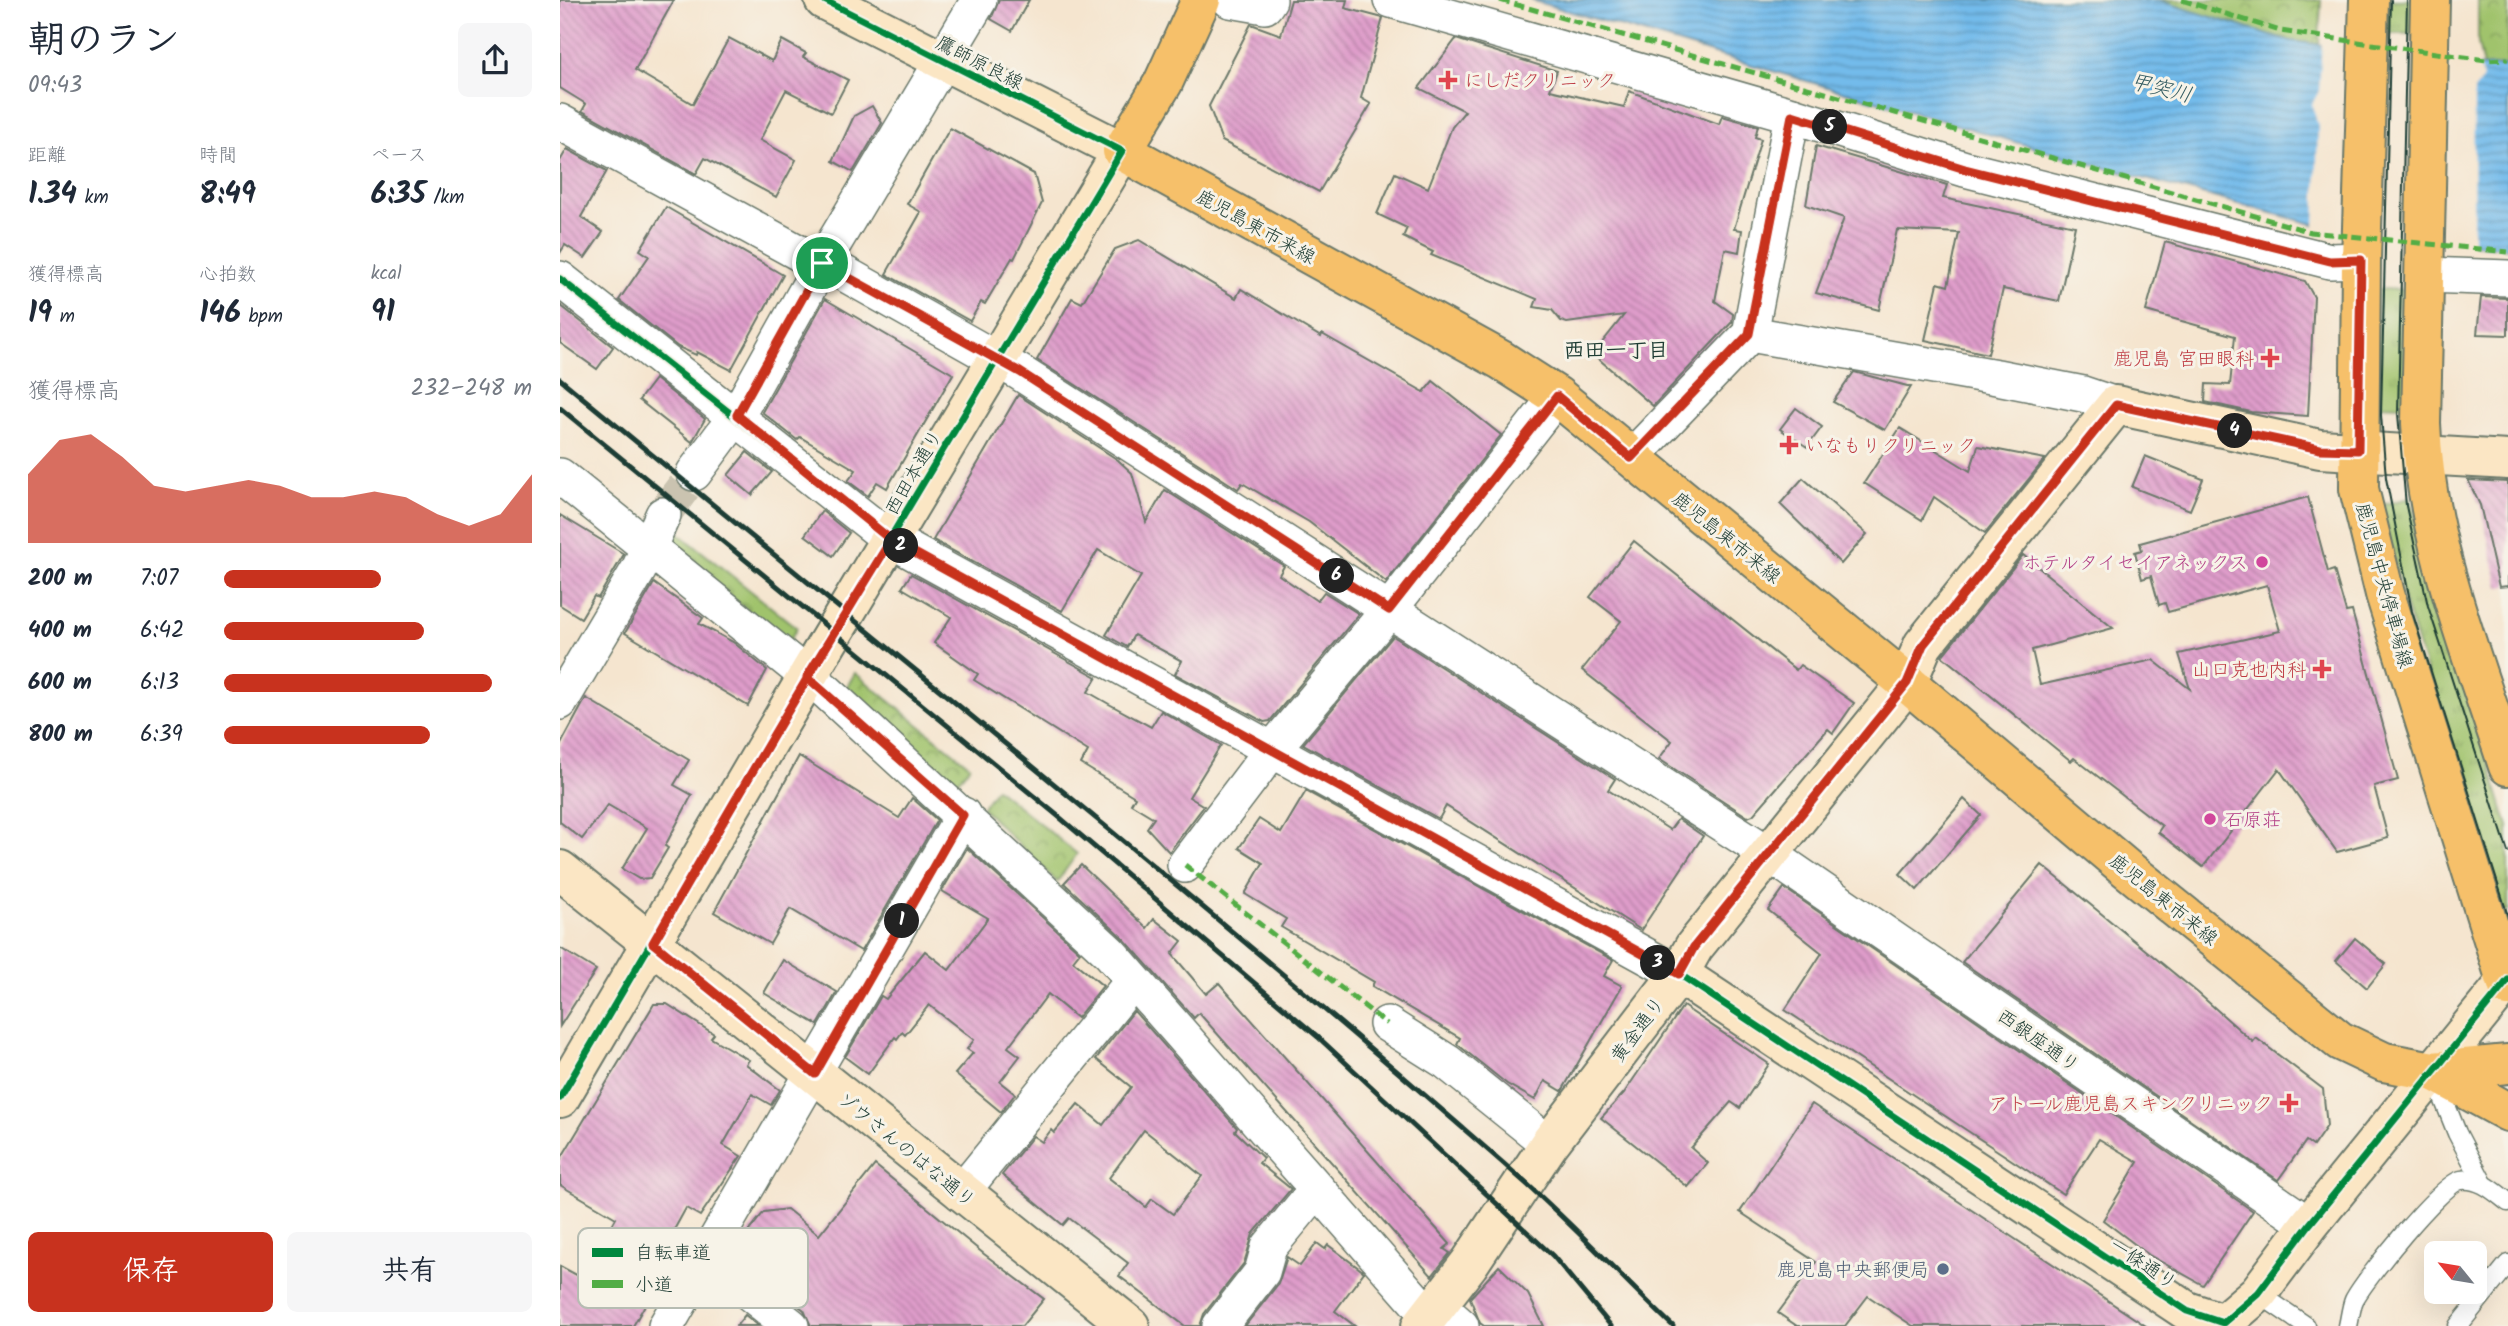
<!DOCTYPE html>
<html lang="ja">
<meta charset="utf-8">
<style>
:root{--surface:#fff;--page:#f6f6f7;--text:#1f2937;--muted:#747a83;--accent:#c8321e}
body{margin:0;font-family:Kalam,"Klee One",sans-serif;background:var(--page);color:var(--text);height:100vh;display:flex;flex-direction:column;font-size:26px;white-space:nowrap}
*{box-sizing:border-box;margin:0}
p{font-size:23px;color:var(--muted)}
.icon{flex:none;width:38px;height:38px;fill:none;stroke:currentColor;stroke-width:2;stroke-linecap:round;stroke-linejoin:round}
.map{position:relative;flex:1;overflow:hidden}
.drawer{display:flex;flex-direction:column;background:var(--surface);width:560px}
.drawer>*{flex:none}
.needle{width:46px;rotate:300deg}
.controls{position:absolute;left:1864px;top:1241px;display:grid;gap:14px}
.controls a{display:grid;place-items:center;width:63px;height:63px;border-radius:10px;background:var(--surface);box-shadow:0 7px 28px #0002;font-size:35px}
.pin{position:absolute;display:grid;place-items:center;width:60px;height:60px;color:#fff;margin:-30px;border:4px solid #fff;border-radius:50%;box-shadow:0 2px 7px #0007}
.km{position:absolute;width:35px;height:35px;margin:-18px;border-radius:50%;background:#222;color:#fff;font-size:19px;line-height:35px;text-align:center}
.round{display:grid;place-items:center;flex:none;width:74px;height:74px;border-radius:10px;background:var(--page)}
.overview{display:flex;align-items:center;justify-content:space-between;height:119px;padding:0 28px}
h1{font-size:38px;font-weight:800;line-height:52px}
.metrics{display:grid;grid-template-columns:repeat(3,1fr);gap:10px;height:119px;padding:7px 28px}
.metrics div{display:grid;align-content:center}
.metrics b{font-size:30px;font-weight:800}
.metrics small{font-size:19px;font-weight:400}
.metrics p{font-size:19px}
.chart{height:196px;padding:14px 28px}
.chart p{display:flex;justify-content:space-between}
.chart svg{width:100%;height:126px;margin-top:7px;fill:var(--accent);opacity:.7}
.primary-button{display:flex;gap:14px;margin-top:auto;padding:14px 28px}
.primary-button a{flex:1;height:80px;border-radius:10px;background:var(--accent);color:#fff;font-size:28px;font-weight:800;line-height:80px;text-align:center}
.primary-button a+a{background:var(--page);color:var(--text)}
ul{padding:0 28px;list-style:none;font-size:23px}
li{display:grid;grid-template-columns:112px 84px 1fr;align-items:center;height:52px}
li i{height:18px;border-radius:9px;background:var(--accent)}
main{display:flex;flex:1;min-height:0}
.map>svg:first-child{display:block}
.grass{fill:url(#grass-tufts);stroke:#608050;stroke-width:2}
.park{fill:url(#park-crowns);stroke:#608050;stroke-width:2}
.water{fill:url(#water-rules);stroke:#497c90;stroke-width:2}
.pier{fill:#f5e5cf}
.building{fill:url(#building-back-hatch);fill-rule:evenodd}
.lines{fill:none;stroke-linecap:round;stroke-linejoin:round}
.street-tunnel{stroke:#cac3b0;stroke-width:35;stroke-dasharray:35 18;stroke-linecap:butt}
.lane-casing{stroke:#6a786a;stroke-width:21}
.street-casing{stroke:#6a786a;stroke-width:38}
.secondary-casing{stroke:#6a786a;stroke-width:42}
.primary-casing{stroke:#6a786a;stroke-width:42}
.lane{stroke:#fff;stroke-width:18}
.street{stroke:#fff;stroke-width:35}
.secondary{stroke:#fbe6c4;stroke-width:38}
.primary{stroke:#f6c06b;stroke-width:38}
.tram{stroke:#1f3d34;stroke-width:2}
.rail{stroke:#1f3d34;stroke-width:5}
.quiet{stroke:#52ad45;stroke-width:5;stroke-dasharray:10 5;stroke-linecap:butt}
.cycleway-casing{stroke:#f7f3e8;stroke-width:11}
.cycleway{stroke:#00873e;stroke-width:7}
.route-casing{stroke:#fff;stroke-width:14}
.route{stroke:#c8321e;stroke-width:9}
.health-dot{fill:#e0444e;stroke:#f7f3e8;stroke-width:2.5}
.hotel-dot{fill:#d1479c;stroke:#f7f3e8;stroke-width:2.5}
.service-dot{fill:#5c6f8a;stroke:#f7f3e8;stroke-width:2.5}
.labels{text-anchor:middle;stroke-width:6;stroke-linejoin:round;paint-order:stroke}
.street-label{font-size:19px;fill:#1f3d34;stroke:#f7f3e8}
.health-label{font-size:19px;fill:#be3a42;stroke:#f7f3e8;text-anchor:end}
.hotel-label{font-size:19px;fill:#b23c85;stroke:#f7f3e8;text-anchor:end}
.service-label{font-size:19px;fill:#4e5e75;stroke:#f7f3e8;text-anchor:end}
.water-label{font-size:21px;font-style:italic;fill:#345c62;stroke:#f7f3e8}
.neighbourhood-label{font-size:21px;font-weight:bold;fill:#1f3d34;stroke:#f7f3e8}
.key{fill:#f7f3e8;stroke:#b6bcb2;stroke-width:2}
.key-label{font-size:19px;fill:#1f3d34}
</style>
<main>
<section class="drawer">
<div class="overview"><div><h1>朝のラン</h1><p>09:43</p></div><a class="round"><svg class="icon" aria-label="share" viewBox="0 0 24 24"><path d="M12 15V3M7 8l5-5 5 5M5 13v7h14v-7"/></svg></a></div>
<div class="metrics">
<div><p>距離</p><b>1.34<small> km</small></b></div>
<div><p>時間</p><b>8:49</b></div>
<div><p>ペース</p><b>6:35<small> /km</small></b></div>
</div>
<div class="metrics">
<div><p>獲得標高</p><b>19<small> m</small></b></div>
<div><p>心拍数</p><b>146<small> bpm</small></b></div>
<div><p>kcal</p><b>91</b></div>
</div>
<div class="chart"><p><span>獲得標高</span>232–248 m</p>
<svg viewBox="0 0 160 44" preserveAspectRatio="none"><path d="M0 44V20L10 8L20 6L30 14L40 24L50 26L60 24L70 22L80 24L90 28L100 28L110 26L120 28L130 34L140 38L150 34L160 20V44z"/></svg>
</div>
<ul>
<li><b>200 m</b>7:07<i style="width:51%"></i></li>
<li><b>400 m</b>6:42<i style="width:65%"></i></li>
<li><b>600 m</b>6:13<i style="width:87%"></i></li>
<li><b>800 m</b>6:39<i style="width:67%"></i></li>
</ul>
<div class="primary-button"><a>保存</a><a>共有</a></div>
</section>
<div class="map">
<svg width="1948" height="1326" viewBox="0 0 1948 1326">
<defs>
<pattern id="grass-tufts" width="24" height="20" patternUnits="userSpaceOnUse" patternTransform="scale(1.75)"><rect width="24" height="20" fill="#a0c36c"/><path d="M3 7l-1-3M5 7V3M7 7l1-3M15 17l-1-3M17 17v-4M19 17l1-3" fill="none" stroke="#82a05a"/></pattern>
<pattern id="park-crowns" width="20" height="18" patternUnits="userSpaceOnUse" patternTransform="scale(1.75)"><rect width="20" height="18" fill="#a0c36c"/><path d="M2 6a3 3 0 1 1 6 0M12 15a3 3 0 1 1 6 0" fill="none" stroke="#82a05a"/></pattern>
<pattern id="water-rules" width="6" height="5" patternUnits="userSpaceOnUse" patternTransform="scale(1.75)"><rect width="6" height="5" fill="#73bbeb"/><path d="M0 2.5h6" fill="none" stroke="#5e99bf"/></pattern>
<pattern id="building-back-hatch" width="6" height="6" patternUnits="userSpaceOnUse" patternTransform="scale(1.75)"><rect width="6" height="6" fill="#df9cca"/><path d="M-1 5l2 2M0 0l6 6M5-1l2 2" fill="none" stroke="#b480a5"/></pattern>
</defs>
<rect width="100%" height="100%" fill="#f7f3e8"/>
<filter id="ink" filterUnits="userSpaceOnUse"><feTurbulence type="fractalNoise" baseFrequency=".0143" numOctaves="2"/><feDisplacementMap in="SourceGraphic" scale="14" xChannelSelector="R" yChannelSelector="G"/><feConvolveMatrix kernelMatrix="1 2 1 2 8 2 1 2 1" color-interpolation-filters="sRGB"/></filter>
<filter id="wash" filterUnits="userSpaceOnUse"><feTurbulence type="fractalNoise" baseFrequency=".00686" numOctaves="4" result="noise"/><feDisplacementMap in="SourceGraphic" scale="28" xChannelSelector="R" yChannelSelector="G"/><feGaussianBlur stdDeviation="1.57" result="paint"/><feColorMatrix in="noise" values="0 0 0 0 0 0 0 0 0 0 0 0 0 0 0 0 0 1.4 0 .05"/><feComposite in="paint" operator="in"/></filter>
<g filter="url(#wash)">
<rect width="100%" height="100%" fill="#f5e5cf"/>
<g class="grass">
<polygon points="1824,0 1855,0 1853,34 1823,33"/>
<polygon points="1819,289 1850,290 1845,406 1814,405"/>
<polygon points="1850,498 1948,827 1948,911 1943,912 1845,604 1821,505"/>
</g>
<g class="park">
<polygon points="1598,0 1761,0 1759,44 1724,40"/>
<polygon points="1918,0 1948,0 1948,65 1923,67 1918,43"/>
<polygon points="116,531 237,628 228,643 113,550"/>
<polygon points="295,673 410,766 395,784 285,690"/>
<polygon points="436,788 517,854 497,882 422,808"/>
</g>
<polygon class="water" points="971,0 1598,0 1724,40 1923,67 1948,65 1948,248 1764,227 1520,161"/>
<polygon class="pier" points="1762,42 1915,62 1919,66 1923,78 1914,91 1913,248 1755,229 1758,126 1752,104 1759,91"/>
<g id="blocks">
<g class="building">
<polygon points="0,0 114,0 75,70 133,104 169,38 212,61 222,40 246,53 243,57 288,80 271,113 226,90 200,140 236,160 216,197 145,158 136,174 22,111 26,104 0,88"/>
<polygon points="439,0 469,0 452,31 431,19"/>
<polygon points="731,0 787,0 785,8 823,18 801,98 811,104 759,192 662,141 649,106 691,24 721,35"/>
<polygon points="896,39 997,71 990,90 1064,107 1069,91 1159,124 1162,116 1198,126 1195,137 1201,139 1174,229 1182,230 1179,252 1165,249 1155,301 1173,314 1172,322 1093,406 1033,354 1064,315 1007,323 1001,321 992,310 974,307 977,299 871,255 873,252 843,237 847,228 817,214 835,173 868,188 892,127 905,111 859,88"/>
<polygon points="312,106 322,123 293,172 273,161 294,116"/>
<polygon points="390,128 474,174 482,203 454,259 452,258 425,304 421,302 410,321 326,274 361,212 347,204"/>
<polygon points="1256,146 1387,185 1383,198 1515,226 1499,301 1443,289 1428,354 1365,340 1378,283 1388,286 1399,233 1337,230 1319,310 1256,293 1284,218 1246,205"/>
<polygon points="7,149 47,171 21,217 43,232 25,258 5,245 0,253 0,161"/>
<polygon points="106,207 223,275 171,370 137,352 136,355 118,347 59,300 89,256 80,250"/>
<polygon points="579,240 676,298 681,289 761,337 762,334 864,392 873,381 941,435 826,582 749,522 682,483 678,489 477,360 512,298 522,303 555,249"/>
<polygon points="1605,242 1745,281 1754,297 1748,416 1691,412 1645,402 1646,384 1670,385 1675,336 1586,311"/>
<polygon points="1921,297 1948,298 1948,335 1917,334"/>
<polygon points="265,299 393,374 327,488 317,482 308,496 288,481 296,470 240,437 237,440 202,412"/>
<polygon points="0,305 53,347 37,369 0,343"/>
<polygon points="1294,372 1351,387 1325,430 1273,402"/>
<polygon points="95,379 145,419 132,442 79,400"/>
<polygon points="458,395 558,460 572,473 586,522 605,490 724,566 719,575 757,601 764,592 799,614 710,721 704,722 615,674 622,661 574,635 567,647 546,635 581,576 538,550 502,611 373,540"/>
<polygon points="1236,408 1262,427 1247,447 1220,429"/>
<polygon points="1340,428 1410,471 1418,446 1485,459 1425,533 1374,497 1362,520 1304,483"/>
<polygon points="187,452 212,472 192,495 168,475"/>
<polygon points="1585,456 1643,479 1630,510 1572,487"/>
<polygon points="1243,478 1307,534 1281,564 1220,504"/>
<polygon points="1908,480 1948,482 1948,586 1939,587 1920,505"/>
<polygon points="1748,497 1768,572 1774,570 1786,612 1792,611 1838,780 1814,786 1828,838 1777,852 1719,769 1643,867 1598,832 1602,826 1514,758 1511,761 1382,656 1463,555 1553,628 1472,650 1480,685 1593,660 1630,689 1619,654 1720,631 1707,585 1608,612 1605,603 1599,605 1591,576 1582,579 1575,552 1582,550 1580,543"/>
<polygon points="262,511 289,533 273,556 245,535"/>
<polygon points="0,515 64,554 38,598 34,596 21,618 0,605"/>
<polygon points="1074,541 1236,670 1240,665 1294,703 1273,733 1268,729 1193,815 1188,817 1099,759 1112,741 1022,670 1061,621 1030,597"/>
<polygon points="351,574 537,677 528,692 549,704 591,727 601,711 661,745 629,797 644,806 609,852 587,828 594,818 571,804 575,797 521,764 528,751 414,680 418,674 374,643 391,617 342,588"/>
<polygon points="94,583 143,618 139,624 173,642 207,670 188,706 65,633"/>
<polygon points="833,636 1055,779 1048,790 1110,830 1118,819 1143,836 1081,930 886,806 879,819 743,744"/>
<polygon points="26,698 129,760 114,785 132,795 105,846 108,848 90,878 79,879 62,869 87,828 48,805 22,839 0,822 0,746"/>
<polygon points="239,756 339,818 352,798 377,820 301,951 230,909 210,944 154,912"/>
<polygon points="746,791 1053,960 1044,976 1062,986 1002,1091 985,1081 975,1100 947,1084 897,1044 900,1038 812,986 814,982 721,927 726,919 685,894 703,863 679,848 699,819 721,833"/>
<polygon points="1404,799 1421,815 1357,890 1340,874"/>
<polygon points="407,848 520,952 513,961 543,986 517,1018 488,994 448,1047 460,1056 440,1082 455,1094 441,1112 395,1074 413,1053 407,1049 414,1040 369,1005 345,1035 342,1032 337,1039 335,1037 308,1074 285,1057 321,996 326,999 365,951 389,970 428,918 382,891"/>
<polygon points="521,865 587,928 594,919 622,941 612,954 646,994 659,983 890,1244 884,1249 890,1253 872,1276 639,1013 634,1018 565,940 504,883"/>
<polygon points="1482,865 1638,993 1693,1042 1696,1038 1763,1089 1767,1126 1753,1146 1746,1141 1718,1180 1402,962"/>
<polygon points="1224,888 1693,1211 1643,1285 1589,1255 1543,1220 1578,1162 1539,1139 1503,1194 1225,1010 1262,953 1208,910"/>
<polygon points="1795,938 1826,964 1807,988 1776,961"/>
<polygon points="0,948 36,970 0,1026"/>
<polygon points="223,960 277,992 258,1025 204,993"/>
<polygon points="94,1004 107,1004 154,1034 151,1038 189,1060 186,1064 220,1090 211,1105 192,1094 163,1145 181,1156 140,1216 126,1208 104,1248 114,1254 73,1326 0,1326 0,1266 22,1278 56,1218 0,1185 0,1160"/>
<polygon points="1123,1006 1209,1064 1180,1108 1171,1102 1131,1148 1148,1163 1128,1187 1041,1118 1064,1093"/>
<path d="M574 1011 677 1128 675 1131 703 1158 699 1163 731 1189 693 1234 684 1263 644 1314 640 1326H625L559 1276 568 1263 509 1218 503 1225 442 1175 473 1136 482 1142 491 1130 494 1133 518 1104 543 1125 571 1087 536 1059ZM584 1130 642 1176 613 1214 592 1199 586 1207 549 1178Z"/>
<polygon points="1252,1104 1586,1326 1353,1326 1308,1296 1285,1326 1237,1326 1218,1313 1256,1262 1180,1212"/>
<polygon points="315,1165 424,1254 484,1299 462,1326 251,1326 244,1310 210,1283 215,1277 177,1246 204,1212 227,1209 259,1235"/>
<polygon points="757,1243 765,1249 768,1245 804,1272 775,1311 795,1326 685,1326 718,1284 727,1257 740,1266"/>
<polygon points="939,1266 968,1294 984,1326 924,1326 920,1323 910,1298"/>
<polygon points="185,1315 199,1326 176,1326"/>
</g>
</g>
</g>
<g filter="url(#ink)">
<use href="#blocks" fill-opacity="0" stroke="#6a786a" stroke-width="2"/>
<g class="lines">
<polyline class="street-tunnel" points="103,515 134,473"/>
<defs>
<g id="lane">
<polyline points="1875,1078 1897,1133 1923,1183"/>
<polyline points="1698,1293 1746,1326"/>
<path d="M1788 1326C1790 1318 1791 1307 1794 1300 1804 1280 1882 1183 1901 1180 1919 1177 1935 1192 1948 1202"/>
<polyline points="1898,1326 1948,1264"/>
</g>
<g id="street">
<polyline points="670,0 705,6 709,0"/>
<polyline points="831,0 1232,115 1405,169 1770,261 1801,260"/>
<polyline points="0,122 252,260 271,266 459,372 1209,854 1749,1225"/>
<polyline points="1866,275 1948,278"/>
<polyline points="0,279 331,540 1119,974"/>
<polyline points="1190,334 1437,377 1523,394 1556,405"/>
<polyline points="1071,458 1190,334 1232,115"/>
<polyline points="134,473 177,415 262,263 419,0"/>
<polyline points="0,476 267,692 550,953 869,1316"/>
<polyline points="0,702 79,569 103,515"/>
<polyline points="625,865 712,750 829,610 997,396"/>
<polyline points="827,1024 887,1062 989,1144"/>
<polyline points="401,1193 573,981"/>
<polyline points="145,1257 231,1326"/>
<polyline points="877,1305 901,1326"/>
<polyline points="106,1326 403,815"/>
<polyline points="660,1326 702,1272 709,1247 757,1189"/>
</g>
<g id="secondary">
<polyline points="0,870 570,1326"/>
<polyline points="1119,974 1627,1311 1663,1323 1698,1293 1749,1225 1948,980"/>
<polyline points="0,1098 247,677 562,151 264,0"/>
<polyline points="861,1326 909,1264 989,1144 1119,974 1134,947 1347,683 1363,645 1556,405 1760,449 1948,460"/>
</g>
<g id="primary">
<polyline points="641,0 603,83 562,151 941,360 997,396 1347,683 1567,869 1780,1041 1824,1062 1873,1071 1948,1112"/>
<polyline points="1809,0 1801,260 1799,489 1825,594 1948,987"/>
<path d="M1870 0 1861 423C1865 541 1912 654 1948 766"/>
<polyline points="1873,1071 1948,1064"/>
</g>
</defs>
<use href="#lane" class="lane-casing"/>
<use href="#street" class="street-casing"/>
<use href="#secondary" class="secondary-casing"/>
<use href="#primary" class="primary-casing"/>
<use href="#lane" class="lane"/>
<use href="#street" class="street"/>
<use href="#secondary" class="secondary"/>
<use href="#primary" class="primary"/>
<g class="tram">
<polyline points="1831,0 1821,415 1826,478 1852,611 1948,916"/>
<polyline points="1847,0 1838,414 1846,506 1868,606 1948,852"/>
</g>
<g class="rail">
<path d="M0 379C321 644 647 903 960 1178 1013 1224 1062 1278 1113 1326"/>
<polyline points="0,408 498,816 758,1037 993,1256 1051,1326"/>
</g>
<g class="quiet">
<polyline points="940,0 1751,232 1948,252"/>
<polyline points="1622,0 1720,31 1926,60 1948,59"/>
<polyline points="625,865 827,1024"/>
</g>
<defs>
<g id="cycleway">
<polyline points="0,279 331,540 1119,974 1627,1311 1663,1323 1698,1293 1749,1225 1948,980"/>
<polyline points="0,1098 247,677 562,151 264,0"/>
</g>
</defs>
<use href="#cycleway" class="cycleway-casing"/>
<use href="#cycleway" class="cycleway"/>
</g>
</g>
<g class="lines" filter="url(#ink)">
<defs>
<path id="route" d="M262 263 177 415 331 540 247 677 403 815 255 1074 93 943C171 807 249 673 331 540L1119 974 1134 947 1347 683 1363 645 1556 405 1760 449 1798 450 1801 260 1770 261 1405 169 1232 115 1189 334 1071 458 997 396 829 610 460 372 262 263"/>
</defs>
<use href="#route" class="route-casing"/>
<use href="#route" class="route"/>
</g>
<g class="health-dot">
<path d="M884.5 69.5h7v7h7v7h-7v7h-7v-7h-7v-7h7z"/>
<path d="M1706.5 347.5h7v7h7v7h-7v7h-7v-7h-7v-7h7z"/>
<path d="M1225.5 434.5h7v7h7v7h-7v7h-7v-7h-7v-7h7z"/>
<path d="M1758.5 658.5h7v7h7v7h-7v7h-7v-7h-7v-7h7z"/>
<path d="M1725.5 1092.5h7v7h7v7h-7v7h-7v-7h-7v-7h7z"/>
</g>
<g class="hotel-dot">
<circle cx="1702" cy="562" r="7"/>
<circle cx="1650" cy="819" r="7"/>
</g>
<circle class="service-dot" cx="1383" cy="1269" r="7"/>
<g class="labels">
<g class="street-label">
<text transform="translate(420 62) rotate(27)" y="7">鷹師原良線</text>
<text transform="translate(696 226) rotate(29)" y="7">鹿児島東市来線</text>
<text transform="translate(353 472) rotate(-60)" y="7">西田本通り</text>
<text transform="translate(1167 537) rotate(39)" y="7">鹿児島東市来線</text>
<text transform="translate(1825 585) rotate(75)" y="7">鹿児島中央停車場線</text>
<text transform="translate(1604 899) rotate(39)" y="7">鹿児島東市来線</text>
<text transform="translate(1077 1029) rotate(-53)" y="7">黄金通り</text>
<text transform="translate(1479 1040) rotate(35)" y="7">西銀座通り</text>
<text transform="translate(347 1149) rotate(39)" y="7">ゾウさんのはな通り</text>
<text transform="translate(1584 1263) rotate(34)" y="7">一條通り</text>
</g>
<g class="health-label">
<text x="904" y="87" text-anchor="start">にしだクリニック</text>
<text x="1694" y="365">鹿児島 宮田眼科</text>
<text x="1245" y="452" text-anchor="start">いなもりクリニック</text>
<text x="1746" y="676">山口克也内科</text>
<text x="1713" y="1110">アトール鹿児島スキンクリニック</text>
</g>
<g class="hotel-label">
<text x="1688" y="569">ホテルタイセイアネックス</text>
<text x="1664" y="826" text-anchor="start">石原荘</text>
</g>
<g class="service-label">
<text x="1369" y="1276">鹿児島中央郵便局</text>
</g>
<g class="water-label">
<text transform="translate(1601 88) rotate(14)" y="7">甲突川</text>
</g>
<g class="neighbourhood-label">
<text x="1056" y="357">西田一丁目</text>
</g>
</g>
<rect x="18" y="1228" width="230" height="80" rx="10" class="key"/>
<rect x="32" y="1248" width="31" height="9" fill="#00873e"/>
<rect x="32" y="1280" width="31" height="8" fill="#52ad45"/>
<g class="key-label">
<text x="75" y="1259">自転車道</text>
<text x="75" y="1291">小道</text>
</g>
</svg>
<div class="controls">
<a><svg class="needle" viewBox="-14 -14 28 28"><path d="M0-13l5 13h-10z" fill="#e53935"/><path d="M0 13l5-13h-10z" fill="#747a83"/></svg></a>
</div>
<div class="pin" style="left:262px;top:263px;background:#1e9e55"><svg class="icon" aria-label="arrive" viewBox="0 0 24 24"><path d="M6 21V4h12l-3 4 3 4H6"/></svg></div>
<b class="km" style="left:342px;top:921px">1</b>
<b class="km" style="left:341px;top:546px">2</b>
<b class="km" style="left:1098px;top:963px">3</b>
<b class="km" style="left:1675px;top:431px">4</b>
<b class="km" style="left:1270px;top:127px">5</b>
<b class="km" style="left:777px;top:576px">6</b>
</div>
</main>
